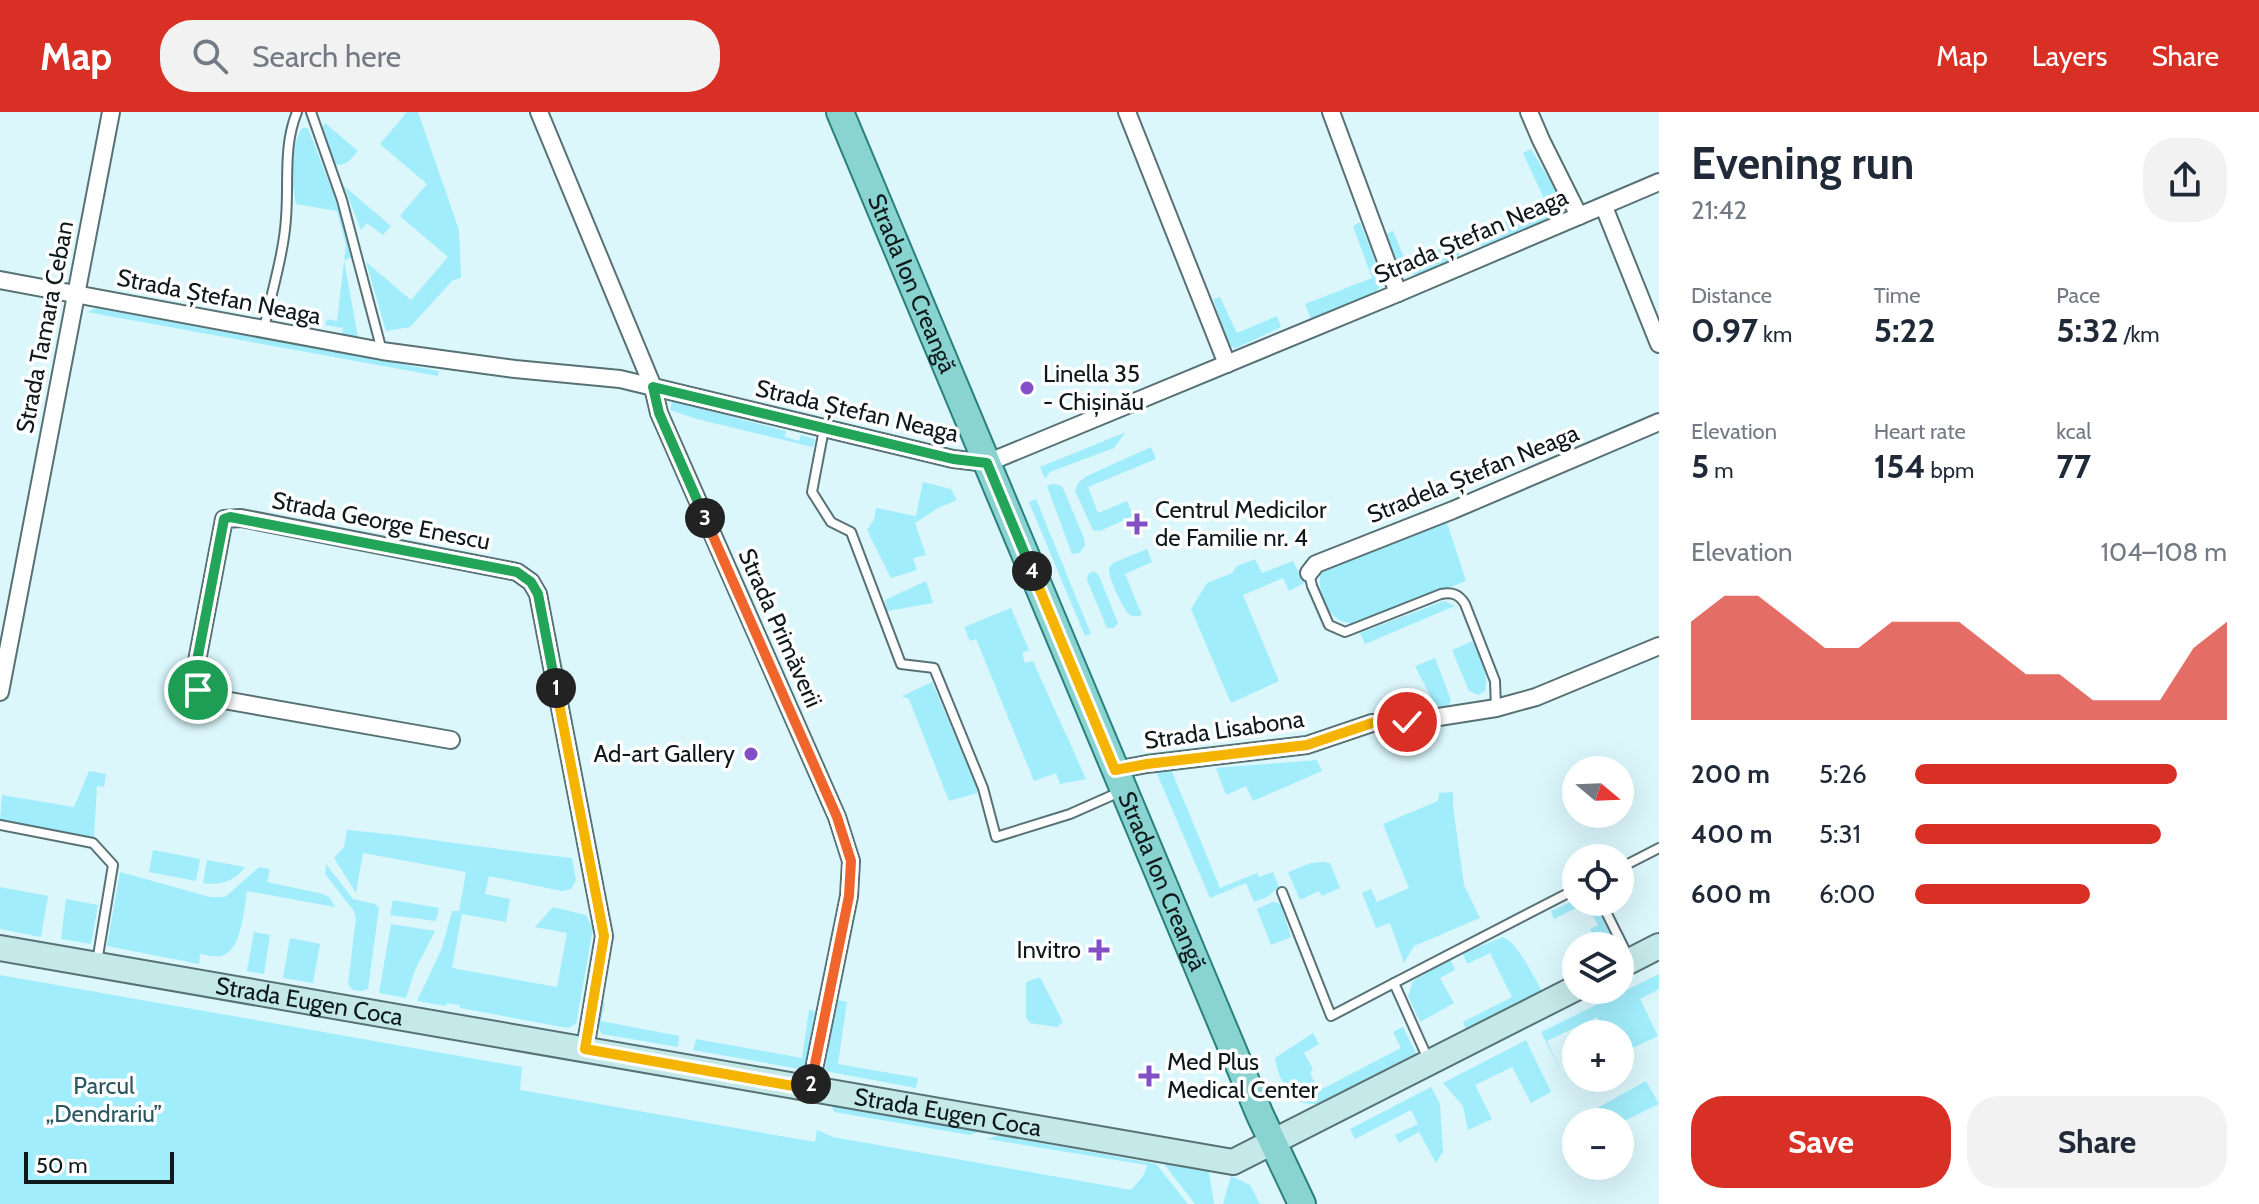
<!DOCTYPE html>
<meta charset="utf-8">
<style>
:root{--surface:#fff;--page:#f2f2f3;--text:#1f2937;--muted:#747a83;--accent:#d93025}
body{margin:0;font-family:Cabin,sans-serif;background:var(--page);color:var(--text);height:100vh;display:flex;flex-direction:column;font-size:30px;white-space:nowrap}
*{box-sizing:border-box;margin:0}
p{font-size:26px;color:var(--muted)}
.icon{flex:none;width:44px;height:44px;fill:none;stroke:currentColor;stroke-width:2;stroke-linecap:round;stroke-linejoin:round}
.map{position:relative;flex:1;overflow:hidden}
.details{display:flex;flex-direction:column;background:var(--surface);width:600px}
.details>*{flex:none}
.needle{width:52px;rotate:109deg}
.buttons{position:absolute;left:1562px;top:644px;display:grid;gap:16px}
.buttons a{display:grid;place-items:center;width:72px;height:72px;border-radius:50%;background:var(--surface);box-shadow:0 8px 32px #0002;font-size:40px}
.scale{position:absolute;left:24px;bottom:20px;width:150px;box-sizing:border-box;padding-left:8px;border:4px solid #0f191b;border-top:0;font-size:22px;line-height:28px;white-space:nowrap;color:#0f191b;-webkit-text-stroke:6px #fff;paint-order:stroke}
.pin{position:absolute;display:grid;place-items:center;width:68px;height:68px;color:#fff;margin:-34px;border:4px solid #fff;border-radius:50%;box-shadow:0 2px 8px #0007}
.km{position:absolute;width:40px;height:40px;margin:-20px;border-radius:50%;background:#222;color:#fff;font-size:22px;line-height:40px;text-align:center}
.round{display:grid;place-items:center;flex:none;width:84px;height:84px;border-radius:32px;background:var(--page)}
.overview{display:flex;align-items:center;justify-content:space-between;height:136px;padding:0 32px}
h1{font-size:44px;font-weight:800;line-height:60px}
.metrics{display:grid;grid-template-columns:repeat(3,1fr);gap:12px;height:136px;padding:8px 32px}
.metrics div{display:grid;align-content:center}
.metrics b{font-size:34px;font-weight:800}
.metrics small{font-size:22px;font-weight:400}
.metrics p{font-size:22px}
.chart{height:224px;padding:16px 32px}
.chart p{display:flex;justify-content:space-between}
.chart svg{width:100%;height:144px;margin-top:8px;fill:var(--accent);opacity:.7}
.primary-button{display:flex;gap:16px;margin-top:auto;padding:16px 32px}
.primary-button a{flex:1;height:92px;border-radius:32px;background:var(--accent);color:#fff;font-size:32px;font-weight:800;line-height:92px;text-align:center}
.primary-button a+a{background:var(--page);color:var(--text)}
ul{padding:0 32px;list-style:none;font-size:26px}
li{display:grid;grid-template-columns:128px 96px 1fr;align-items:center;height:60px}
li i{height:20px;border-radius:10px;background:var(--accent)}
header{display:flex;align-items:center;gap:48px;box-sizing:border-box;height:112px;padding:0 40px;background:var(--accent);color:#fff}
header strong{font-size:38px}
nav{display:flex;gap:44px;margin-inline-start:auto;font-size:28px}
.search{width:560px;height:72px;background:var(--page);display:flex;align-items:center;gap:20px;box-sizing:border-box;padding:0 28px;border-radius:32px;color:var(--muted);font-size:30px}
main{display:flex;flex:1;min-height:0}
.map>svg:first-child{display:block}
.green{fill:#a1edfb}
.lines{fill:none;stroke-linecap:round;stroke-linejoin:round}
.lane-casing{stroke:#587175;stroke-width:12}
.street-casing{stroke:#587175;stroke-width:20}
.secondary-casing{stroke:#587175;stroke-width:28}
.primary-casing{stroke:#2b807d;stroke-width:30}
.lane{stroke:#fff;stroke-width:8}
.street{stroke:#fff;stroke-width:16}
.secondary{stroke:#c4e9e8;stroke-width:24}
.primary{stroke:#89d4d1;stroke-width:26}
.split-1-casing{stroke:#fff;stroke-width:16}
.split-2-casing{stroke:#fff;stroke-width:16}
.split-3-casing{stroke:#fff;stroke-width:16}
.split-4-casing{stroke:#fff;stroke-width:16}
.split-5-casing{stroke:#fff;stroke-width:16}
.split-1{stroke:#22a559;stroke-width:10}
.split-2{stroke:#f5b400;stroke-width:10}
.split-3{stroke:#f0652b;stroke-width:10}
.split-4{stroke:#22a559;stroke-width:10}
.split-5{stroke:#f5b400;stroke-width:10}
.poi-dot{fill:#834fc7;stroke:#fff;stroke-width:3}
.labels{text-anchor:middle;stroke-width:7;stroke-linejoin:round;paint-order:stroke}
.street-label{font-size:24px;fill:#0f191b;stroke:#fff}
.poi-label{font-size:24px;fill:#0f191b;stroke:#fff;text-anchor:start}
.park-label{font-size:24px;fill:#2b5860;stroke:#fff}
</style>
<header>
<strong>Map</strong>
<div class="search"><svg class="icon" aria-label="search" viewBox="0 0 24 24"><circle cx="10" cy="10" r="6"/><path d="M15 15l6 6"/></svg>Search here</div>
<nav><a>Map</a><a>Layers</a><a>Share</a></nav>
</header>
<main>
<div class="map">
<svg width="1659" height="1092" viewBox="0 0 1659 1092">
<rect width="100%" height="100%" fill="#dbf7fc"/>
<g class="green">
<polygon points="407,0 418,0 459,118 461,166 453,168 410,215 386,219 366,150 411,188 448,145 400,104 427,72 380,32"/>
<path d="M325 11 358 39C351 47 346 55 334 52L322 16Z"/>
<path d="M302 16H308L340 99 352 145 344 148 358 225 342 223 343 216 325 213 327 207 337 209 346 133 337 99 296 92C291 70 290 36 302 16Z"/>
<polygon points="1531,37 1561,87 1561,99 1536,113 1485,136 1479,132 1474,123 1546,91 1523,41"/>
<polygon points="344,74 391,114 383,123 367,111 361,118"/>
<polygon points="1360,110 1382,166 1379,176 1373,182 1311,207 1305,192 1372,166 1353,114"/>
<path d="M1393 119 1406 150 1454 131 1461 147C1446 152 1415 172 1402 157 1394 148 1391 133 1386 122Z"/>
<polygon points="1220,185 1237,221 1277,204 1281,215 1236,236 1229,234 1213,187"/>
<polygon points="96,196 439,259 438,264 87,200"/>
<polygon points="672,289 786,319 785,325 799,329 801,323 815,327 813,335 697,307 670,298"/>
<polygon points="1126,320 1114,336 1050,360 1045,367 1040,355"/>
<polygon points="1151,335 1156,347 1088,375 1098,401 1127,389 1133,404 1100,419 1093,418 1075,379 1078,371 1087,364"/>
<polygon points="923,370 951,377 957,388 938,396 915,411 926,443 913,446 917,458 891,466 867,418 874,408 876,396 916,404"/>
<polygon points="1052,372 1060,373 1063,376 1084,426 1085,434 1079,441 1072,442 1047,374"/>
<polygon points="1036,387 1091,522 1085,524 1029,390"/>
<path d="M1447 411 1466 469 1356 512C1348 511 1341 510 1335 505 1324 496 1317 473 1321 460Z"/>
<path d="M1147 437 1152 450 1125 462 1142 503C1137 504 1135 506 1129 502 1123 498 1108 464 1109 457 1110 455 1111 453 1113 451Z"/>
<polygon points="1255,447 1262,461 1293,449 1304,471 1289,479 1283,466 1243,483 1279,569 1231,591 1191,497 1207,471 1232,461 1237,454"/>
<polygon points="1094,459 1099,464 1118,511 1114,516 1107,516 1087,468 1088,462"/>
<polygon points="926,469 933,491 887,499 885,488"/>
<polygon points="1444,489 1455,494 1365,532 1360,521"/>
<polygon points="1011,496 1029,538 1022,541 1025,551 1033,549 1086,667 1060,672 1056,661 1034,669 976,527 970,529 964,515"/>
<path d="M1473 529C1479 545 1490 563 1485 579L1478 583 1469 579 1452 538Z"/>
<polygon points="1435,546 1451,588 1448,595 1441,597 1433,589 1415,554"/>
<polygon points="932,570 978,678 977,681 949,689 909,587 902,584"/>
<polygon points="1317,648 1322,659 1253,689 1246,674 1226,683 1216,656"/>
<polygon points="1170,655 1220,776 1257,761 1259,765 1273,760 1279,775 1267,785 1254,790 1246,771 1210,786 1157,662 1159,658"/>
<polygon points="89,659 106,662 104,675 97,674 94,725 0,709 2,683 74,695"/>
<polygon points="1453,680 1453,695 1464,773 1480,806 1414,834 1404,851 1390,811 1376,816 1362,781 1371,777 1377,790 1409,776 1383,712 1438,689 1439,681"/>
<path d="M347 718C423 725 497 738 572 746L576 768 571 777 562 779 489 764 485 782 510 787 506 810 462 802 452 856 557 875 567 821 535 815 553 795 586 803 593 817 576 912 568 916 460 896V893L447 891 446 894 417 889 442 836 452 799H459L466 760 363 741 356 781 334 746 344 735Z"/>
<polygon points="153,738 200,747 196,769 149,760"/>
<path d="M207 748 245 755C235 769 220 774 203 771Z"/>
<polygon points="1324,750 1330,751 1340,776 1322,784 1319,779 1300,788 1288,760 1311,751"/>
<polygon points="326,752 353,787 375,792 379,796 368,877 362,879 353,878 348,872 356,806 354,799 325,762"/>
<path d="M259 755 270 757 267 770 323 782 330 786 335 795 247 779C244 796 242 841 220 844 215 845 206 843 200 842L199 852 107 834 120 760 210 785H225Z"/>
<polygon points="0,775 48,784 41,825 0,817"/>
<polygon points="66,787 98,793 91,832 61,827"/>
<polygon points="393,788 439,796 436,809 390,803"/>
<polygon points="1576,788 1576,790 1594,790 1616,834 1599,834 1590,817 1598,813 1586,791 1554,807 1551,799"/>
<polygon points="1272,790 1281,792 1291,825 1271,833 1257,797"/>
<polygon points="391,812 435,819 414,860 406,886 379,881"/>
<polygon points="254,820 270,823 264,862 247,859"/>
<path d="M1503 825C1518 831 1534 866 1544 882L1468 923 1463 910 1512 885 1490 841 1467 852 1463 841Z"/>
<polygon points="290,826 320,832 313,871 283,866"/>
<polygon points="1450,847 1455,858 1440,866 1454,891 1420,910 1408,884 1413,869"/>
<polygon points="1659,862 1659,877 1640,887 1658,924 1620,942 1620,922 1606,922 1597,905 1547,929 1563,964 1541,920"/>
<polygon points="0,863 522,955 520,978 815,1030 817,1018 833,1025 1131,1078 1144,1063 1147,1053 987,1027 999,1023 1156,1052 1188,1092 0,1092"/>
<polygon points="1040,865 1063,910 1057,915 1030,911 1026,905 1026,870"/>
<polygon points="838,888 847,890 838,952 918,966 916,976 825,959 833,907"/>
<polygon points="605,890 601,909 679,924 678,935 602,922 596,910 600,891"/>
<polygon points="809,898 815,899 806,951 800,957 693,938 696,927 802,946"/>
<path d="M1403 915 1419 947 1321 992C1314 992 1307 992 1301 990 1286 983 1277 961 1275 946L1313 921 1319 932 1304 941 1313 957 1310 961 1318 977H1322L1401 936 1393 920Z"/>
<polygon points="1526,928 1551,980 1531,991 1512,955 1475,973 1492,1007 1468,1018 1463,994 1443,971"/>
<polygon points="1646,969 1659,992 1620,1011 1583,1010 1583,1004"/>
<polygon points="1431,975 1440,992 1443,1040 1436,1051 1419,1020 1399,1031 1395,1023 1418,1012 1411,998 1355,1027 1350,1017"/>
<polygon points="832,994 978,1020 970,1023 834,1000"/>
<polygon points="1164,1052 1209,1060 1214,1092 1195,1092"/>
<polygon points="1231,1064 1250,1073 1260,1092 1223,1092"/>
</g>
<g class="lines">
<defs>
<g id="lane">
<polyline points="311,0 342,88 382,239"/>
<path d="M264 217C271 182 284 141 286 106 289 70 283 34 297 0"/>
<polyline points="824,317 812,380 831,410 851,420 901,552 934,556 983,676 996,725 1070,702 1122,679"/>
<path d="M1309 461 1312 474 1329 513 1345 520 1441 482C1452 480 1459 482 1465 492L1495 569 1496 596"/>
<polyline points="0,713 93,731 113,753 97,850"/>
<polyline points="1620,756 1659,736"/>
<polyline points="1282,780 1331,904 1394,871 1428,947"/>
<polyline points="1601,790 1629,846"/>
<polyline points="1394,871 1576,777"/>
</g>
<g id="street">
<polyline points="539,0 653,275 659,301 837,705 851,749 849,784 810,977"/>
<polyline points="1127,0 1227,252"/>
<polyline points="1331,0 1398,181"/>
<polyline points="1529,0 1541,28 1579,104"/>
<polyline points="1604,95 1659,232"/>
<polyline points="0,168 382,239 515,257 620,267 953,347 987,351 1398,181 1659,70"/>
<polyline points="1309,461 1316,452 1453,398 1659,310"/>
<polyline points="0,580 111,0"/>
<polyline points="451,628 207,585 198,578 193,570 224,407 241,406 517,460 531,470 538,482 604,824 585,937"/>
<polyline points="1115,658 1147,652 1307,633 1372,611 1407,610 1496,596 1536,585 1659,534"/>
</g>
<g id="secondary">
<path id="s1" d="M0 836 1233 1050 1576 876"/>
<polyline points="1620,854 1659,834"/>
</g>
<g id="primary">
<path id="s2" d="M840 0 1260 1003 1302 1092"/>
</g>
</defs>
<use href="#lane" class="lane-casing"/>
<use href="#street" class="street-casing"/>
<use href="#secondary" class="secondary-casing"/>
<use href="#primary" class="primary-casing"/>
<use href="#lane" class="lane"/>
<use href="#street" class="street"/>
<use href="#secondary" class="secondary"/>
<use href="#primary" class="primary"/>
</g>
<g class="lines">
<defs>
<polyline id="split-1" points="198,578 193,570 224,407 230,405 517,460 531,470 538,482 556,576"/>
<polyline id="split-2" points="556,576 604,824 585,937 810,977 811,972"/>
<polyline id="split-3" points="705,406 837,705 851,749 849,784 811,972"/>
<polyline id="split-4" points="705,406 659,301 653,275 953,347 987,351 1032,459"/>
<polyline id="split-5" points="1032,459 1115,658 1147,652 1307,633 1372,611 1407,610"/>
</defs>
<use href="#split-1" class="split-1-casing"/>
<use href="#split-2" class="split-2-casing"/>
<use href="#split-3" class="split-3-casing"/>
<use href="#split-4" class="split-4-casing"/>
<use href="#split-5" class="split-5-casing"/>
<use href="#split-1" class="split-1"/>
<use href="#split-2" class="split-2"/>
<use href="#split-3" class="split-3"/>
<use href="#split-4" class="split-4"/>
<use href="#split-5" class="split-5"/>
</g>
<g class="poi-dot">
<circle cx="1027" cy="276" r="8"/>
<path d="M1133 400h8v8h8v8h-8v8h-8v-8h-8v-8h8z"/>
<circle cx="751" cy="642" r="8"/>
<path d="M1095 826h8v8h8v8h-8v8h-8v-8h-8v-8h8z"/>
<path d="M1145 952h8v8h8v8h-8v8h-8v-8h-8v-8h8z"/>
</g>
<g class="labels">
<g class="street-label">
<text transform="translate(1471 124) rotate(-23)" y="8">Strada Ștefan Neaga</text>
<text dy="8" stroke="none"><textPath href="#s2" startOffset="186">Strada Ion Creangă</textPath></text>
<text transform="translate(219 185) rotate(11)" y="8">Strada Ștefan Neaga</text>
<text transform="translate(45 215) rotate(-79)" y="8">Strada Tamara Ceban</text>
<text transform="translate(857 299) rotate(13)" y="8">Strada Ștefan Neaga</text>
<text transform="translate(1473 362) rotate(-22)" y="8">Stradela Ștefan Neaga</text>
<text transform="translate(381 409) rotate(11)" y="8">Strada George Enescu</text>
<text transform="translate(780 516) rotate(66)" y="8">Strada Primăverii</text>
<text transform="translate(1224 618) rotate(-8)" y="8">Strada Lisabona</text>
<text dy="8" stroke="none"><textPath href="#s2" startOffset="834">Strada Ion Creangă</textPath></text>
<text dy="8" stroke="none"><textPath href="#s1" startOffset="314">Strada Eugen Coca</textPath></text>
<text dy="8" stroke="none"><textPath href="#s1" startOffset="962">Strada Eugen Coca</textPath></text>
</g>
<g class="poi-label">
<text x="1043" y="270">Linella 35<tspan x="1043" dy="28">- Chișinău</tspan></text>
<text x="1155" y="406">Centrul Medicilor<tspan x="1155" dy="28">de Familie nr. 4</tspan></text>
<text x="735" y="650" text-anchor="end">Ad-art Gallery</text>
<text x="1081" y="846" text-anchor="end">Invitro</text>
<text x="1167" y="958">Med Plus<tspan x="1167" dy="28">Medical Center</tspan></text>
</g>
<g class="park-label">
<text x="104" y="982">Parcul<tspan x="104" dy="28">„Dendrariu”</tspan></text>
</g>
</g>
</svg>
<div class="buttons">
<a><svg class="needle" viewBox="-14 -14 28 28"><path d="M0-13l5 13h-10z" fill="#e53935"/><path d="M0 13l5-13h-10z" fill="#747a83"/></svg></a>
<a><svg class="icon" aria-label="locate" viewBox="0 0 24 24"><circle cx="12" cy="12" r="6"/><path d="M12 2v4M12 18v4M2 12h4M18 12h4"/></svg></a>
<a><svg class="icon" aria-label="layers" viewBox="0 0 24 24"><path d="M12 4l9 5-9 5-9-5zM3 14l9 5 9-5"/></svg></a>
<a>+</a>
<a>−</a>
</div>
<div class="scale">50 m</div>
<div class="pin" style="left:198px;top:578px;background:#1e9e55"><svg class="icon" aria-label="arrive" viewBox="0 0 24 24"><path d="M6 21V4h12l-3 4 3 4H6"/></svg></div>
<div class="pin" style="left:1407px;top:610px;background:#d93025"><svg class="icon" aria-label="check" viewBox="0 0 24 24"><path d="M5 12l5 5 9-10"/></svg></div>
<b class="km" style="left:556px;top:576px">1</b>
<b class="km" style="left:811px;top:972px">2</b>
<b class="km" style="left:705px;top:406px">3</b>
<b class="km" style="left:1032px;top:459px">4</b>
</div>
<section class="details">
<div class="overview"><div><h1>Evening run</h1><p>21:42</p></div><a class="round"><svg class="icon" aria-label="share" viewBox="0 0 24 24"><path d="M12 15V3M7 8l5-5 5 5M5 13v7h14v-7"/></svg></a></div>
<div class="metrics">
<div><p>Distance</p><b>0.97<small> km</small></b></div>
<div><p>Time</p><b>5:22</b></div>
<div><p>Pace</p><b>5:32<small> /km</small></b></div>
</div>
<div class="metrics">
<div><p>Elevation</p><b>5<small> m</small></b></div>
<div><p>Heart rate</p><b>154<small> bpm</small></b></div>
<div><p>kcal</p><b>77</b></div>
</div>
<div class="chart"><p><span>Elevation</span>104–108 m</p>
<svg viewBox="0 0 160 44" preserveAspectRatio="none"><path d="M0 44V14L10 6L20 6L30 14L40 22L50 22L60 14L70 14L80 14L90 22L100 30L110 30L120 38L130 38L140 38L150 22L160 14V44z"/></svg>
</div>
<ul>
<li><b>200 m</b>5:26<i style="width:84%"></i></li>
<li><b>400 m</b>5:31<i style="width:79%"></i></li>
<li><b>600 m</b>6:00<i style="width:56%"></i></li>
</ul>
<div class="primary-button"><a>Save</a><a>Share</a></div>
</section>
</main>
